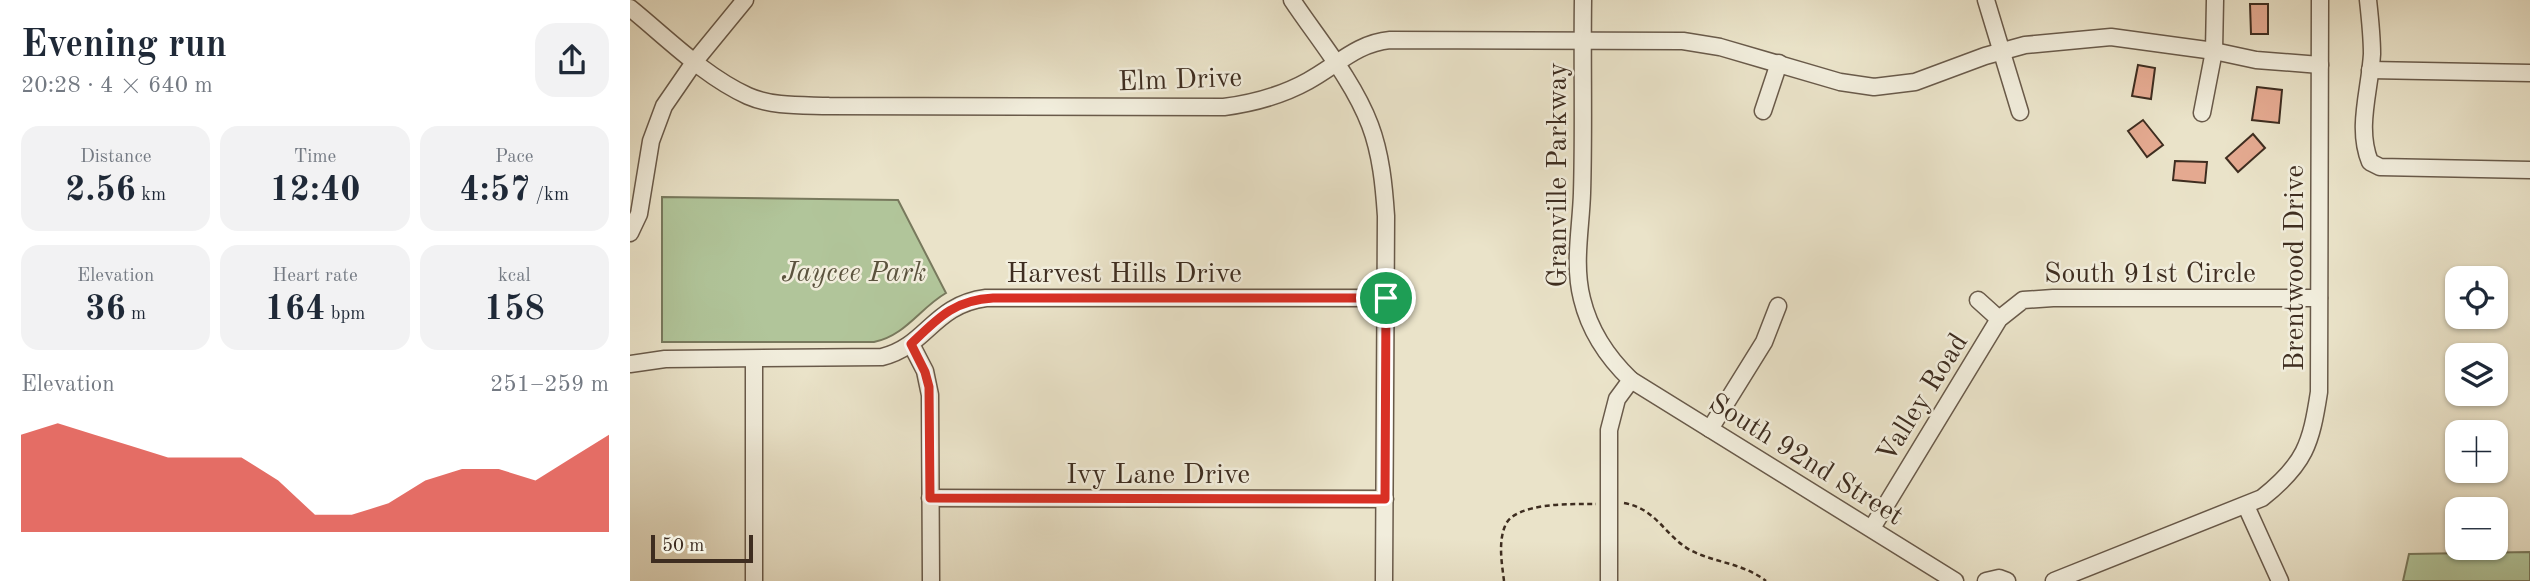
<!DOCTYPE html>
<meta charset="utf-8">
<style>
:root{--surface:#fff;--page:#f2f2f3;--text:#1f2937;--muted:#747a83;--accent:#d93025}
body{margin:0;font-family:"Old Standard TT",serif;background:var(--page);color:var(--text);height:100vh;display:flex;flex-direction:column;font-size:26px;white-space:nowrap}
*{box-sizing:border-box;margin:0}
p{font-size:23px;color:var(--muted)}
.icon{flex:none;width:38px;height:38px;fill:none;stroke:currentColor;stroke-width:2;stroke-linecap:round;stroke-linejoin:round}
.map{position:relative;flex:1;overflow:hidden}
.panel{display:flex;flex-direction:column;background:var(--surface);width:630px}
.panel>*{flex:none}
.controls{position:absolute;left:1815px;top:266px;display:grid;gap:14px}
.controls a{display:grid;place-items:center;width:63px;height:63px;border-radius:14px;background:var(--surface);box-shadow:0 2px 5px #0004;font-size:35px}
.scale{position:absolute;left:21px;bottom:18px;width:102px;box-sizing:border-box;padding-left:7px;border:4px solid #3e2d20;border-top:0;font-size:19px;line-height:24px;white-space:nowrap;color:#3e2d20;-webkit-text-stroke:5px #f1eddc;paint-order:stroke}
.pin{position:absolute;display:grid;place-items:center;width:60px;height:60px;color:#fff;margin:-30px;border:4px solid #fff;border-radius:50%;box-shadow:0 2px 7px #0007}
.round{display:grid;place-items:center;flex:none;width:74px;height:74px;border-radius:21px;background:var(--page)}
.headline{display:flex;align-items:center;justify-content:space-between;height:119px;padding:0 21px}
h1{font-size:38px;font-weight:700;line-height:52px}
.stats{display:grid;grid-template-columns:repeat(3,1fr);gap:10px;height:119px;padding:7px 21px}
.stats div{display:grid;align-content:center;border-radius:18px;background:var(--page);text-align:center}
.stats b{font-size:35px;font-weight:700}
.stats small{font-size:19px;font-weight:400}
.stats p{font-size:19px}
.chart{height:196px;padding:14px 21px}
.chart p{display:flex;justify-content:space-between}
.chart svg{width:100%;height:126px;margin-top:7px;fill:var(--accent);opacity:.7}
main{display:flex;flex:1;min-height:0}
.map>svg:first-child{display:block}
.green{fill:#b1c59a;stroke:#78795d;stroke-width:2}
.building{fill:#e5aa91;stroke:#3e2d20;stroke-width:2}
.lines{fill:none;stroke-linecap:round;stroke-linejoin:round}
.minor-casing{stroke:#695a4a;stroke-width:19}
.path{stroke:#3e2d20;stroke-width:2.5;stroke-dasharray:5 3.5;stroke-linecap:butt}
.minor{stroke:#f1eddc;stroke-width:16}
.route-casing{stroke:#fff;stroke-width:14}
.route{stroke:#d93025;stroke-width:9}
.labels{text-anchor:middle;stroke-width:5;stroke-linejoin:round;paint-order:stroke}
.street-label{font-size:28px;fill:#3e2d20;stroke:#f1eddc}
.park-label{font-size:28px;font-style:italic;fill:#5b533e;stroke:#f1eddc}
</style>
<main>
<section class="panel">
<div class="headline"><div><h1>Evening run</h1><p>20:28 · 4 × 640 m</p></div><a class="round"><svg class="icon" aria-label="share" viewBox="0 0 24 24"><path d="M12 15V3M7 8l5-5 5 5M5 13v7h14v-7"/></svg></a></div>
<div class="stats">
<div><p>Distance</p><b>2.56<small> km</small></b></div>
<div><p>Time</p><b>12:40</b></div>
<div><p>Pace</p><b>4:57<small> /km</small></b></div>
</div>
<div class="stats">
<div><p>Elevation</p><b>36<small> m</small></b></div>
<div><p>Heart rate</p><b>164<small> bpm</small></b></div>
<div><p>kcal</p><b>158</b></div>
</div>
<div class="chart"><p><span>Elevation</span>251–259 m</p>
<svg viewBox="0 0 160 44" preserveAspectRatio="none"><path d="M0 44V10L10 6L20 10L30 14L40 18L50 18L60 18L70 26L80 38L90 38L100 34L110 26L120 22L130 22L140 26L150 18L160 10V44z"/></svg>
</div>
</section>
<div class="map">
<svg width="1900" height="581" viewBox="0 0 1900 581">
<rect width="100%" height="100%" fill="#eae3c9"/>
<filter id="stains"><feTurbulence type="fractalNoise" baseFrequency=".00286" numOctaves="4"/><feColorMatrix values="0 0 0 0 .2 0 0 0 0 .09 0 0 0 0 .02 0 0 0 .5 -.17"/></filter>
<radialGradient id="worn" r=".72"><stop offset=".6" stop-color="#630" stop-opacity="0"/><stop offset="1" stop-color="#630" stop-opacity=".3"/></radialGradient>
<g class="green">
<path d="M32 197 268 200 316 293C290 308 275 336 244 342H32Z"/>
<polygon points="1900,552 1900,581 1773,581 1779,554"/>
</g>
<g class="building">
<polygon points="1620,4 1638,4 1638,34 1621,34"/>
<polygon points="1508,65 1525,68 1521,99 1502,96"/>
<polygon points="1627,87 1652,90 1649,123 1622,120"/>
<polygon points="1513,120 1533,145 1517,157 1498,131"/>
<polygon points="1623,134 1635,148 1608,172 1596,158"/>
<polygon points="1545,161 1577,162 1575,183 1543,180"/>
</g>
<g class="lines">
<defs>
<g id="minor">
<path d="M662 0C688 39 723 80 740 125 751 154 754 186 756 216L754 581"/>
<path d="M953 0C952 64 954 128 952 193 951 228 943 264 952 299 960 332 977 357 1001 380L987 399 979 430V581"/>
<polyline points="1356,0 1390,112"/>
<path d="M1738 0C1740 18 1742 37 1742 54 1740 90 1726 128 1740 162L1750 167 1900 170"/>
<path d="M0 8C37 38 74 76 118 96 143 107 173 105 199 106L594 107C624 103 651 96 678 81 706 66 727 43 760 40L1053 41 1090 47 1210 82 1244 87 1285 82 1355 56 1395 45 1481 37 1584 51 1626 60 1690 65"/>
<polyline points="1740,70 1900,73"/>
<polyline points="1133,111 1149,63"/>
<polyline points="1572,113 1584,51 1585,0"/>
<polyline points="0,233 9,214 21,141 34,106 65,61 115,0"/>
<polyline points="1348,300 1369,319"/>
<polyline points="281,344 295,371 300,395 301,581"/>
<polyline points="124,359 124,581"/>
<path d="M0 364 35 359 252 357C297 346 303 305 356 298H756"/>
<polyline points="1001,380 1325,581"/>
<polyline points="1080,429 1134,342 1148,306"/>
<polyline points="300,498 755,499"/>
<polyline points="1616,506 1650,581"/>
<polyline points="1242,528 1369,319 1393,300 1423,298 1689,298"/>
<polyline points="1356,581 1369,578 1377,581"/>
<path d="M1424 581 1632 498C1675 464 1681 444 1689 392L1690 0"/>
</g>
</defs>
<use href="#minor" class="minor-casing"/>
<g class="path">
<path d="M994 503C1027 509 1034 535 1060 550 1085 563 1113 563 1136 581"/>
<path d="M874 581C872 564 868 543 875 526 884 502 943 504 966 504"/>
</g>
<use href="#minor" class="minor"/>
</g>
<g class="lines">
<defs>
<path id="route" d="M363 298H756L755 499 300 498 299 387 295 372 281 344C308 318 324 300 363 298Z"/>
</defs>
<use href="#route" class="route-casing"/>
<use href="#route" class="route"/>
</g>
<g class="labels">
<g class="street-label">
<text transform="translate(550 78) rotate(-2)" y="10">Elm Drive</text>
<text transform="translate(926 175) rotate(-90)" y="10">Granville Parkway</text>
<text transform="translate(1663 268) rotate(-90)" y="10">Brentwood Drive</text>
<text x="494" y="282">Harvest Hills Drive</text>
<text x="1520" y="282">South 91st Circle</text>
<text transform="translate(1291 397) rotate(-58)" y="10">Valley Road</text>
<text transform="translate(1177 458) rotate(32)" y="10">South 92nd Street</text>
<text x="528" y="483">Ivy Lane Drive</text>
</g>
<g class="park-label">
<text x="224" y="281">Jaycee Park</text>
</g>
</g>
<rect width="100%" height="100%" filter="url(#stains)"/>
<rect width="100%" height="100%" fill="url(#worn)"/>
</svg>
<div class="controls">
<a><svg class="icon" aria-label="locate" viewBox="0 0 24 24"><circle cx="12" cy="12" r="6"/><path d="M12 2v4M12 18v4M2 12h4M18 12h4"/></svg></a>
<a><svg class="icon" aria-label="layers" viewBox="0 0 24 24"><path d="M12 4l9 5-9 5-9-5zM3 14l9 5 9-5"/></svg></a>
<a>+</a>
<a>−</a>
</div>
<div class="scale">50 m</div>
<div class="pin" style="left:756px;top:298px;background:#1e9e55"><svg class="icon" aria-label="arrive" viewBox="0 0 24 24"><path d="M6 21V4h12l-3 4 3 4H6"/></svg></div>
</div>
</main>
